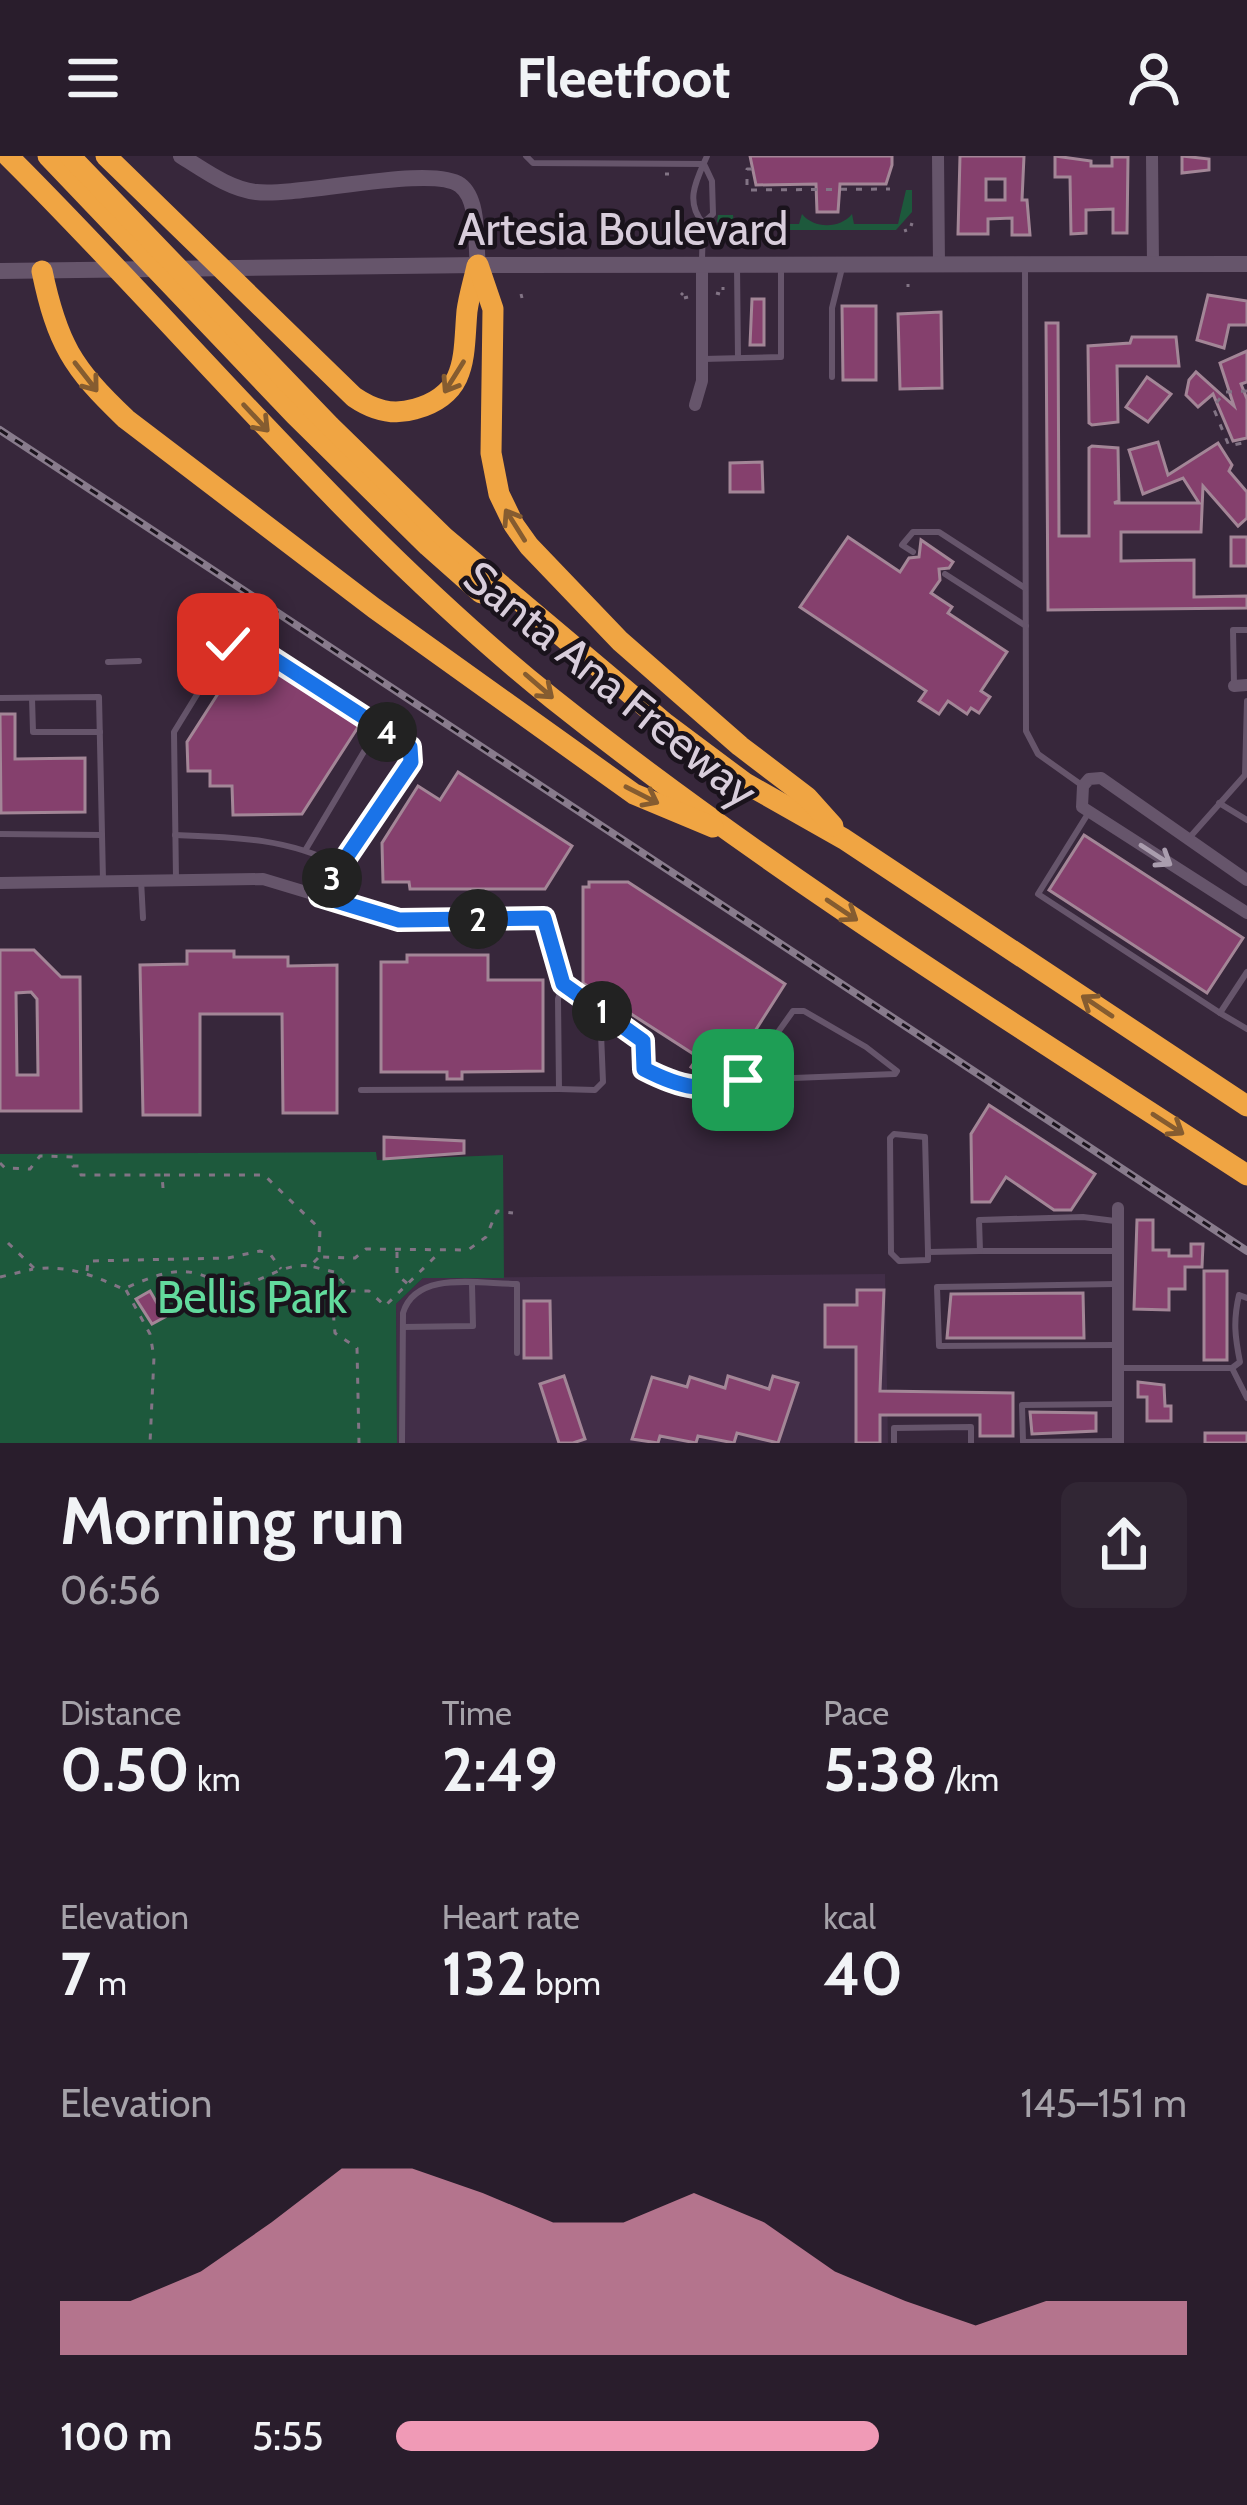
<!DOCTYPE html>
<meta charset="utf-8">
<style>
:root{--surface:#291d2c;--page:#312634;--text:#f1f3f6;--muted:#a5a2a9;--accent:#f09ab6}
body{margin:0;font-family:Cabin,sans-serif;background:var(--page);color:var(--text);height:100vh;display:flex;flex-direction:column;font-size:45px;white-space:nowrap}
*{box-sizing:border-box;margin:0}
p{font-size:39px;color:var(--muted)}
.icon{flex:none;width:66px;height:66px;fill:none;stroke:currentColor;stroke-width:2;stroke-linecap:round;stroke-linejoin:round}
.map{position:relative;height:1287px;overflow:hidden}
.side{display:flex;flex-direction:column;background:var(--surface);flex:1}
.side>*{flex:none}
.pin{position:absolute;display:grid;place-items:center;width:102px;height:102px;color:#fff;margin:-51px;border-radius:24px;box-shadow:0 6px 18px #0006}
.km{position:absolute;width:60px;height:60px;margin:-30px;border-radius:50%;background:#222;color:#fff;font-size:33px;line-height:60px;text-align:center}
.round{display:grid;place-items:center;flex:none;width:126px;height:126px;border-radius:18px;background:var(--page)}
.headline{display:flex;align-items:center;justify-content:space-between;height:204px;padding:0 60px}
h1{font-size:66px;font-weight:800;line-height:90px}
.figures{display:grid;grid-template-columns:repeat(3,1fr);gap:18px;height:204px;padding:12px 60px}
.figures div{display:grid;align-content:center}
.figures b{font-size:60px;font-weight:800}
.figures small{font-size:33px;font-weight:400}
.figures p{font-size:33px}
.chart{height:336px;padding:24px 60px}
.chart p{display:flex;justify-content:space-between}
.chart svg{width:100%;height:216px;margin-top:12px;fill:var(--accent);opacity:.7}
ul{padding:0 60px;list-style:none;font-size:39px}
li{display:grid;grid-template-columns:192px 144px 1fr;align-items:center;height:90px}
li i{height:30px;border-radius:15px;background:var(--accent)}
header{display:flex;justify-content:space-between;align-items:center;height:156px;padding:0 60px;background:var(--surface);font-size:54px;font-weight:800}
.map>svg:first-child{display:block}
.built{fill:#422e48}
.green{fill:#1d593c}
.building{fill:#85406d;stroke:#a38697;stroke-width:3;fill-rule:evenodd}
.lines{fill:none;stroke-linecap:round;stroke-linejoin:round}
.path{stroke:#827485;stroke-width:3;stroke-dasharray:6 9;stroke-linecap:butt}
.lane{stroke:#66556b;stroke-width:6}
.street{stroke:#66556b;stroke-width:12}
.secondary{stroke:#66556b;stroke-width:16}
.highway{stroke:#f0a543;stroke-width:21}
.rail-casing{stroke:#887b8c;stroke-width:8}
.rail{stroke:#1a131c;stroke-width:3;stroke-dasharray:9;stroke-linecap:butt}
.oneway{stroke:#855c30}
.oneway2{stroke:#aa9dae}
.route-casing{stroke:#fff;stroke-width:24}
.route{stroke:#1a73e8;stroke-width:15}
.labels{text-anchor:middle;stroke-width:9;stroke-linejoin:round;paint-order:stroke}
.street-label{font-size:45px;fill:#d8cddb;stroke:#1a131c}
.park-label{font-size:45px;fill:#62da9d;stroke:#1a131c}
</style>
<header><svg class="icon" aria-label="menu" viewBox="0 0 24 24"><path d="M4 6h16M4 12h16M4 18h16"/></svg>Fleetfoot<svg class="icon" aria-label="person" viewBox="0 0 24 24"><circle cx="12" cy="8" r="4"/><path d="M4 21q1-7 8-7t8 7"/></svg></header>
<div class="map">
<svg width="1247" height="1287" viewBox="0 0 1247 1287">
<rect width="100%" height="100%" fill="#37273b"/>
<polygon class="built" points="885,1118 888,1287 397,1287 396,1148 423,1122"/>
<g class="green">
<path d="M906 34H912V56L896 74H732L717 66 718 59H733L734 68H799L802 58C814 73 840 73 852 58L854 68H898Z"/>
<polygon points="376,996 377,1004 503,999 504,1122 423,1122 396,1148 397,1287 0,1287 0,998"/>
</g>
<g class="building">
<polygon points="750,0 892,0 892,9 886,28 840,28 838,56 817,56 816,28 756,29"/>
<path d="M960 0H1024L1022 44H1027L1030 79H1012V62L988 63V78H958ZM986 23H1005V44H986Z"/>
<polygon points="1055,0 1091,5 1091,10 1112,10 1112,1 1128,1 1127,77 1113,77 1113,53 1086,54 1086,77 1071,78 1070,21 1055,21"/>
<polygon points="1182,0 1209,3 1209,14 1182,17"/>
<polygon points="1208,139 1247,145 1247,169 1229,169 1224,192 1197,184"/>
<polygon points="752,143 764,143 764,189 750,189"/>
<polygon points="842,150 876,150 876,224 843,224"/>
<polygon points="941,156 942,232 900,233 898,158"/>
<polygon points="1046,167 1058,167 1059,380 1089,380 1089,292 1092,290 1118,292 1119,345 1114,347 1199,347 1183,322 1143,338 1129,294 1158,286 1168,319 1218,287 1232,309 1229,315 1247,336 1247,362 1238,370 1203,330 1201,376 1121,376 1121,405 1194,404 1194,441 1247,440 1247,452 1048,454"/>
<polygon points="1132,181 1176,181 1179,210 1117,210 1118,266 1092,269 1089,267 1088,190 1130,187"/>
<polygon points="1247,195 1247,226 1241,228 1247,243 1247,282 1233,285 1213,238 1198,251 1186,239 1189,224 1196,216 1234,250 1220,207"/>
<polygon points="1147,221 1171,238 1148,266 1126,251"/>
<polygon points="762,306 763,336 730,336 730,307"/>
<polygon points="848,381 900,416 909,402 919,401 921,384 953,406 949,412 939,413 940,424 931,437 952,451 948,457 1007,496 981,535 990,541 979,557 971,552 967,558 948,545 939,558 919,545 926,535 800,451"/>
<rect x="1231" y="381" width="16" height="29"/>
<polygon points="246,494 360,568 302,658 233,659 232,630 210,630 210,615 188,615 187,586"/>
<polygon points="0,558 15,558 15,603 85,602 85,656 1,657"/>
<polygon points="458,616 572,690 545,733 410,733 409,726 383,726 382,687 418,630 440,644"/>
<polygon points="1084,679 1243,782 1207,837 1049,734"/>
<polygon points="589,726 628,726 785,828 734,908 711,909 704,919 691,911 698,901 583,827 583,731 589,731"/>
<path d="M0 794H34L61 821H80L81 955H0ZM31 836 37 843 38 919H17L16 837Z"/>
<polygon points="187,795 234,795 234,801 288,801 288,810 337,809 337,957 283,957 282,858 200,858 200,959 143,959 140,809 187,808"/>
<polygon points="407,799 488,799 488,824 543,824 543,915 462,916 462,923 447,923 447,916 381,916 381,806 407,806"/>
<polygon points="989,949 1095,1018 1071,1054 1054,1054 1006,1021 990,1046 972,1046 971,978"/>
<polygon points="384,981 464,985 464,997 384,1003"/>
<polygon points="1137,1064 1153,1064 1153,1094 1169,1094 1169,1100 1191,1100 1191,1088 1203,1088 1202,1111 1185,1111 1185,1133 1169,1133 1169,1154 1134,1153"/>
<rect x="1204" y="1115" width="23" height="89"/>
<polygon points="857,1134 884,1134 880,1235 1013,1237 1013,1280 980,1280 980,1259 880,1259 880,1287 856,1287 856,1191 825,1191 825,1149 857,1149"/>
<polygon points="150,1135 165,1161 152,1168 136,1143"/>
<polygon points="1083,1137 1084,1182 947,1182 951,1138"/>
<polygon points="524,1145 550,1145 551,1202 524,1202"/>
<polygon points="564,1220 585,1283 573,1287 559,1287 540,1228"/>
<polygon points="728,1220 769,1233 773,1220 798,1227 778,1287 737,1277 734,1287 698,1280 696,1287 660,1280 658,1287 632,1283 652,1221 687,1231 690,1221 725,1232"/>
<polygon points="1138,1226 1164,1229 1165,1250 1171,1250 1171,1265 1147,1265 1147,1241 1138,1241"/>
<polygon points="1030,1256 1096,1257 1096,1275 1032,1278"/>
<rect x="1205" y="1277" width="42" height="10"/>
</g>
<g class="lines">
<g class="path">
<polyline points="752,13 747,13 747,34 890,33"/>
<polyline points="665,18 669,18"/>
<polyline points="910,68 913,69"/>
<polyline points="683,70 685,71"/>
<polyline points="719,72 724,72"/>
<polyline points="680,73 681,76"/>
<polyline points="905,73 906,76"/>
<polyline points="724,77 726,74"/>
<polyline points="908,128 908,131"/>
<polyline points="723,131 723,134"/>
<polyline points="716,137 720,138"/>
<polyline points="521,138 522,142"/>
<polyline points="681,139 683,137"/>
<polyline points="684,142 688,141"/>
<polyline points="1247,235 1225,236 1213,251 1229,290 1247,286"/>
<polyline points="0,1007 5,1012 30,1013 40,1000 73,1001 73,1010 80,1010 81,1019 162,1019"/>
<polyline points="163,1032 162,1019 264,1019 320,1073 319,1101 355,1102 366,1093 468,1094 486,1081 497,1055 513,1057"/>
<path d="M8 1087 35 1113C68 1109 93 1119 123 1133 143 1125 166 1113 189 1116 209 1118 224 1133 245 1128 269 1122 285 1107 310 1110"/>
<polyline points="397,1096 397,1119 408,1128"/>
<polyline points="318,1102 310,1110 334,1116 351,1135 369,1135 385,1150 439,1097"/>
<polyline points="87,1115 88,1105 228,1102 260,1095 270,1098 281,1113"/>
<polyline points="0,1121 33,1113"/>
<polyline points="126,1134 150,1178 154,1201 150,1287"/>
<path d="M350 1135C331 1146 333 1157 335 1177L357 1192 359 1287"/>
</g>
<g class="lane">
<polyline points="526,0 533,7 704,8"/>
<polyline points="703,67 713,58 712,25 704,8"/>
<path d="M702 104 703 67C684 45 697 23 707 0"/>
<polyline points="737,110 738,202"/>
<polyline points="1025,114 1026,575 1038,598 1083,630"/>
<polyline points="703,203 781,201 781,112"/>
<polyline points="832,221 832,152 842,112"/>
<polyline points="913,396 902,389 913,376 939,376 1025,432"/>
<polyline points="945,418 1026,470"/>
<polyline points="108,506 139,505"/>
<polyline points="1234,529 1233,474 1247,474"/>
<polyline points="0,542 99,541 103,724"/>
<polyline points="32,542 33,576 100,576"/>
<polyline points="1219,647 1247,664"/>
<polyline points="1089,656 1038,738 1220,857 1247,816"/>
<polyline points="0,678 102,679"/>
<path d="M175 679C234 681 288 682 341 710"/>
<polyline points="1190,681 1245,619 1247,545"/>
<polyline points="306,693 378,572"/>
<polyline points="176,723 174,576 228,488 246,485 409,591 411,606 320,738"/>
<polyline points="141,724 143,762"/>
<path d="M545 762 563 828 643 885 644 913C681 932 703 937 744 924L895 918 897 915 866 891 804 855H793L744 924"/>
<polyline points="1220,857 1247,873"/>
<polyline points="559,933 595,934 603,926 600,853"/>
<polyline points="361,934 559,933 558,843 563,828"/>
<polyline points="1115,1065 1083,1061 979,1064 980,1095 1118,1095"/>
<polyline points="928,1096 928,1104 899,1105 891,1097 890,982 894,978 925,981 928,1096 980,1095"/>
<polyline points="1115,1128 937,1131 939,1190 1115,1189"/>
<polyline points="403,1171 473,1170 472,1129"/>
<path d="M1118 1212H1232L1240 1206C1235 1181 1233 1165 1239 1139L1247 1142"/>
<polyline points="1232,1212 1247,1242"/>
<polyline points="1115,1248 1022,1249 1023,1286 1118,1285"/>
<path d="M402 1287 403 1157C416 1114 479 1128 517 1128V1197"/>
<polyline points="894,1287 894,1272 971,1271 971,1287"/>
</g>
<g class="street">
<polyline points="938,0 939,109"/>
<polyline points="1152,0 1153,109"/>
<polyline points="695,249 702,225 702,109"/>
<polyline points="1234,530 1247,529"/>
<polyline points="1247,724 1101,622 1089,623 1083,630 1082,651 1247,757"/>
<polyline points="0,727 263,723 399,764 545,762"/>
<polyline points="1118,1052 1118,1287"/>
</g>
<g class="secondary">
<path d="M181 0C204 14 229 33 256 36 300 41 432 8 460 29 480 44 475 86 478 109"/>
<polyline points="0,115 478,109 1247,108"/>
</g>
<g class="highway">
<path d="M8 0C190 181 352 382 553 543 773 718 1012 866 1247 1019"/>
<polyline points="48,0 295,259 428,390 481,437 510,439"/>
<polyline points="70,0 330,270 444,381 666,568 745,627 844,683 1247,950"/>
<path d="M106 0 354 241C373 254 392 260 415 253 469 238 463 199 467 155 469 140 474 124 477 110"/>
<polyline points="478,109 493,153 491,297 499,338 514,369 529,390 620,485 740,590 807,641 833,670"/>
<path d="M42 115C57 187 72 212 126 263L374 452 634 638 713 671"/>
</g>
<defs>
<polyline id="rail" points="0,274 1247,1095"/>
</defs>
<use href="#rail" class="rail-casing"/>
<use href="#rail" class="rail"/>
</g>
<defs><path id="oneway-shaft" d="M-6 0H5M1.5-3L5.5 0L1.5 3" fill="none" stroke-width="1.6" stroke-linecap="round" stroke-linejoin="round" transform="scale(3)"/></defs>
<g class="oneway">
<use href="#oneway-shaft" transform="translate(86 221) rotate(52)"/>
<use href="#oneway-shaft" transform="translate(454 221) rotate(122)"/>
<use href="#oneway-shaft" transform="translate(256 262) rotate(47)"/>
<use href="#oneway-shaft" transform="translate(515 369) rotate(-122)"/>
<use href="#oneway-shaft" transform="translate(539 530) rotate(41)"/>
<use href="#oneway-shaft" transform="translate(642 639) rotate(27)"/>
<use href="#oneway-shaft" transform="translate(842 754) rotate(34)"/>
<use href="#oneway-shaft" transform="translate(1097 850) rotate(-146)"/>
<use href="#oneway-shaft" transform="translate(1168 968) rotate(33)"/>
</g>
<use class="oneway2" href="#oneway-shaft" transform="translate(1156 699) rotate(33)"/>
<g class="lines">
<defs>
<path id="route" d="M228 488 246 485 410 591 411 606 320 740 399 764 544 762 563 828 643 885 644 913C681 932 703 937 743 924"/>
</defs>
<use href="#route" class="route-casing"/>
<use href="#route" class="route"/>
</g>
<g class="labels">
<g class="street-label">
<text x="623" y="89">Artesia Boulevard</text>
<text transform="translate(611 528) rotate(39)" y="16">Santa Ana Freeway</text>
</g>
<g class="park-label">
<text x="252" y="1157">Bellis Park</text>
</g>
</g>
</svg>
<div class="pin" style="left:743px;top:924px;background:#1e9e55"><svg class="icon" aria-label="arrive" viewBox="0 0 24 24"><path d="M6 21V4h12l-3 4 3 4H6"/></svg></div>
<div class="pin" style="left:228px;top:488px;background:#d93025"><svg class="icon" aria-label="check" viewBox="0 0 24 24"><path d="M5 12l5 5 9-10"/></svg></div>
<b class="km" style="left:602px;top:855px">1</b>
<b class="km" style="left:478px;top:763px">2</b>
<b class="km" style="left:332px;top:722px">3</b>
<b class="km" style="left:387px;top:576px">4</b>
</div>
<section class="side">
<div class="headline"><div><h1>Morning run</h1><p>06:56</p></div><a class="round"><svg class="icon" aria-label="share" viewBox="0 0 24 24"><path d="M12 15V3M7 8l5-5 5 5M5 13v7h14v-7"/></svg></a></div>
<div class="figures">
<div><p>Distance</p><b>0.50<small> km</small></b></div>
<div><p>Time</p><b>2:49</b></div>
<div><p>Pace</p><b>5:38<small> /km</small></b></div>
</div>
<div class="figures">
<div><p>Elevation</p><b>7<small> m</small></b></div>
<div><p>Heart rate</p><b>132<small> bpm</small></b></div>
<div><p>kcal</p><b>40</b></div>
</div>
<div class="chart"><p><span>Elevation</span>145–151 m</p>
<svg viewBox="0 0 160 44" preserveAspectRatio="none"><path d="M0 44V33L10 33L20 27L30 17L40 6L50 6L60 11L70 17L80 17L90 11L100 17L110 27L120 33L130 38L140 33L150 33L160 33V44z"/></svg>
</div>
<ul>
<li><b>100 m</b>5:55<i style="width:61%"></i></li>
</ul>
</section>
